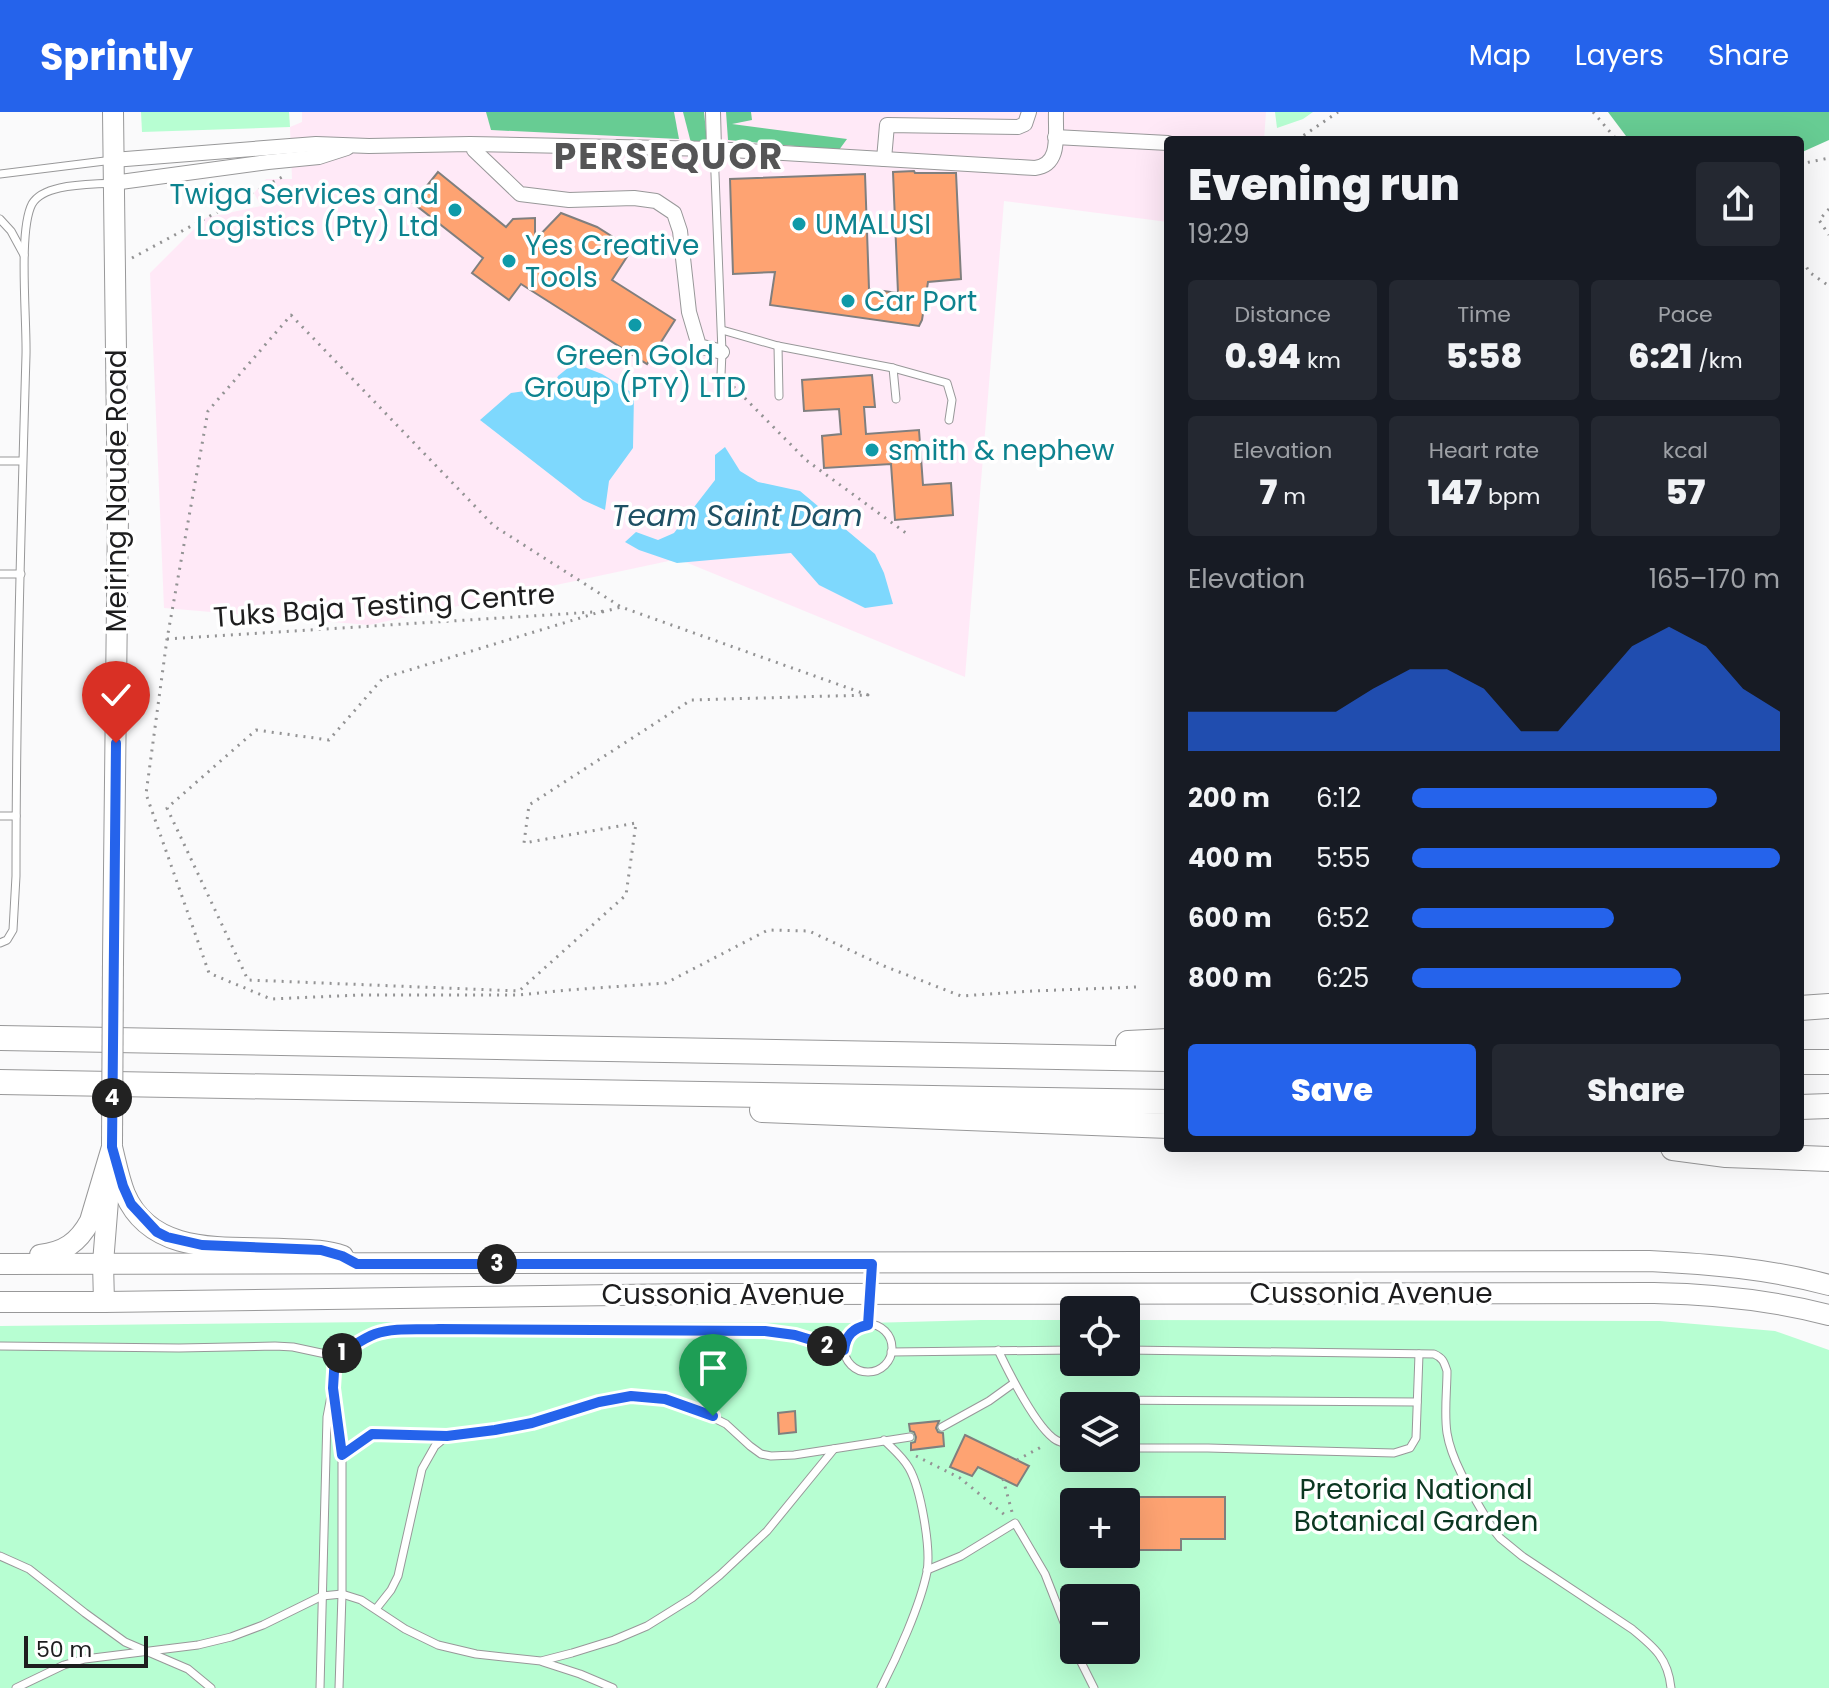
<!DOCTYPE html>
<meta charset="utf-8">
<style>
:root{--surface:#171b24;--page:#242831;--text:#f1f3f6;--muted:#9ea1a6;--accent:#2563eb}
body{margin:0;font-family:Poppins,sans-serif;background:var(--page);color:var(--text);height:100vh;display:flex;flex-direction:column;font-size:30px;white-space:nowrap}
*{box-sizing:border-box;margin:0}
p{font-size:26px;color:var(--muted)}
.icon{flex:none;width:44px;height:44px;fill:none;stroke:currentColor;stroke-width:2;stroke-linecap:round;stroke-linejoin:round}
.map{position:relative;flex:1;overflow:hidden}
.details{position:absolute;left:1164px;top:24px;width:640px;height:1016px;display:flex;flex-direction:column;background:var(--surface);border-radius:8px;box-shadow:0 8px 32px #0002}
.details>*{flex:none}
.controls{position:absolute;left:1060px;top:1184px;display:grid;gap:16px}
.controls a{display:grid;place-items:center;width:80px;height:80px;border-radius:8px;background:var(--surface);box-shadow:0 8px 32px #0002;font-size:40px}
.scale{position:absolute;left:24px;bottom:20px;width:124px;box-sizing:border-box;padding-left:8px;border:4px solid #1d1d1e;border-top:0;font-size:22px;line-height:28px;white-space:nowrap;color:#1d1d1e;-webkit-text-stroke:6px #fff;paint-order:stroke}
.pin{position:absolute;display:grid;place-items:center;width:68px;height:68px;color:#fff;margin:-82px -34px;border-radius:50% 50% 50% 0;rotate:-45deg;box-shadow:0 0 8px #0007}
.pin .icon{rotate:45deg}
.km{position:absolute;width:40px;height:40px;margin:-20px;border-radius:50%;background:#222;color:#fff;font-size:22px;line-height:40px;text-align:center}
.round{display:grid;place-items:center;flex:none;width:84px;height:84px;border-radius:8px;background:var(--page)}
.headline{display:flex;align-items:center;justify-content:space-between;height:136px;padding:0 24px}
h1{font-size:44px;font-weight:800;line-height:60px}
.figures{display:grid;grid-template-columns:repeat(3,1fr);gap:12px;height:136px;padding:8px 24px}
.figures div{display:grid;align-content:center;border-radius:8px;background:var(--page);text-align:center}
.figures b{font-size:34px;font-weight:800}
.figures small{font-size:22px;font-weight:400}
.figures p{font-size:22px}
.chart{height:224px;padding:16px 24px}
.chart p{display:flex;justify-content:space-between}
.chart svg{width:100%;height:144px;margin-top:8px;fill:var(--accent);opacity:.7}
.cta{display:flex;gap:16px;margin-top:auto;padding:16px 24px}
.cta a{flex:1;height:92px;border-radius:8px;background:var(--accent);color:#fff;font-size:32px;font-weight:800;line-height:92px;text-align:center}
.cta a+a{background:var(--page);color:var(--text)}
ul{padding:0 24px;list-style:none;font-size:26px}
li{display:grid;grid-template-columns:128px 96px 1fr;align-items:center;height:60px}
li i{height:20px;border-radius:10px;background:var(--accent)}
header{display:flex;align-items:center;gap:48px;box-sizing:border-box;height:112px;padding:0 40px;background:var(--accent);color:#fff}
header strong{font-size:38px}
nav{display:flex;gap:44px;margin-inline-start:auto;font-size:28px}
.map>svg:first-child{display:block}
.commercial{fill:#ffe9f7}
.green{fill:#b7fed2;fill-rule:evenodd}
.forest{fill:#67cc93}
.water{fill:#7ed8fd}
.building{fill:#fea372;stroke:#807f7e;stroke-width:2}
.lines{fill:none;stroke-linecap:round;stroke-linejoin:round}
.lane-casing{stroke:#989899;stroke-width:9}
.street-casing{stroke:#989899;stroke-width:16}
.secondary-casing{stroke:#989899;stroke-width:22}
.highway-casing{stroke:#989899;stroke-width:26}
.path{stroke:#939394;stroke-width:3;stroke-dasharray:2 6;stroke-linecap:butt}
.lane{stroke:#fff;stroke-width:7}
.street{stroke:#fff;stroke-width:14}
.secondary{stroke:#fff;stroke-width:20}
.highway{stroke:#fff;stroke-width:24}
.secondary-bridge-casing{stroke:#989899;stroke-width:22;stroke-linecap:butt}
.secondary-bridge{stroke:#fff;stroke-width:20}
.route-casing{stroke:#fff;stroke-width:16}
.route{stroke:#2563eb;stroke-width:10}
.culture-dot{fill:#0f9aa8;stroke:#fff;stroke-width:3}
.labels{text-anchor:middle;stroke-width:7;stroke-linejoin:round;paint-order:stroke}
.culture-label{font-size:28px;fill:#0d838f;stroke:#fff;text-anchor:start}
.street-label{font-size:28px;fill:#1d1d1e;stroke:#fff}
.park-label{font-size:28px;fill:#0b3721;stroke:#fff}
.water-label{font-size:30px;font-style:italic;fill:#1e5064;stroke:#fff}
.district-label{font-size:36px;font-weight:bold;letter-spacing:2px;fill:#555556;stroke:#fff}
</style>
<header>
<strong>Sprintly</strong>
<nav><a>Map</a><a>Layers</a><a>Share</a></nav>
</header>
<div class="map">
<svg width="1829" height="1576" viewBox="0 0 1829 1576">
<rect width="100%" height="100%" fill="#fafafb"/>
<polygon class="commercial" points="302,0 1266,0 1264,28 1168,28 1168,110 1004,89 965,565 678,447 369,513 164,496 150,161 205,106 261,94 254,81 266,67 292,67 290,15 302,10"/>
<g class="green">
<polygon points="141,0 289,0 290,15 142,20"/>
<polygon points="1275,0 1313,0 1303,7 1277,16"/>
<path d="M981 1208H1074V1250H1126V1208L1660 1209 1775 1219 1829 1238V1576H0V1214L376 1210 868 1211ZM1074 1294H1126V1346H1074ZM1074 1390H1126V1442H1074ZM1074 1486H1126V1538H1074Z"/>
</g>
<g class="forest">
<polygon points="486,0 674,0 679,27 491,18"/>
<polygon points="683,0 704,0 707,29 691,31"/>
<polygon points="726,0 751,0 752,8 732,12 847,27 839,38 728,28"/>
<polygon points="1608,0 1829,0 1829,28 1800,41 1800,28 1629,28"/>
</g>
<g class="water">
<polygon points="574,251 602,262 634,282 633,336 609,369 605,398 583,388 480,308 511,281 553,275 558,264"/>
<polygon points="725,335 740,359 758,370 800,379 875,442 884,461 893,492 865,496 819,473 791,441 677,451 639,438 625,430 636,420 658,428 674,421 715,368 715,343"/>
</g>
<g class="building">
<polygon points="914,59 915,61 956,61 961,167 928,170 922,208 919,214 770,193 775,160 733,162 730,67 865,62 869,177 898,181 893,60"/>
<polygon points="438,60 506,115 513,107 535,106 535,128 561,101 597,115 632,137 612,168 675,208 647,252 521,172 509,188 472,161 483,146 413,91"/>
<polygon points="872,263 875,295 864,295 866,322 919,318 923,373 951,371 953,403 895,408 891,352 824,356 822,324 841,322 839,297 804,299 802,268"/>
<polygon points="795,1299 796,1320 779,1322 778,1301"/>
<polygon points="939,1309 936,1316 938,1320 943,1321 944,1334 911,1338 911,1331 915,1330 916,1325 914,1320 910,1319 909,1312"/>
<polygon points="965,1323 1029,1354 1017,1374 978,1355 972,1364 950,1355"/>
<polygon points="1126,1385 1225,1385 1225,1427 1181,1427 1181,1438 1126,1438"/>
</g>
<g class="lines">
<defs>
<g id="lane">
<polyline points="714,37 722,240 721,263"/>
<polyline points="0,62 113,48"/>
<polyline points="0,107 11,119 24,143"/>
<polyline points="722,218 778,234 893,256 947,271 952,288 949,308"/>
<polyline points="778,234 779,284"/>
<polyline points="893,256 896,287"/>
<polyline points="0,349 22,349"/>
<polyline points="0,462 21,462"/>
<polyline points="0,704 16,704"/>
<path d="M0 831 7 828 13 818 16 764C16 590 21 416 26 243 27 208 18 119 32 92 44 71 90 73 111 71"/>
<circle cx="868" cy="1236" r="24"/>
<polyline points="868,1213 872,1152"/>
<polyline points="0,1234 179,1236 275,1234 293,1235 335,1244"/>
<path d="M998 1238C1008 1259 1037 1317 1056 1328 1061 1331 1068 1332 1074 1334"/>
<path d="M1126 1238 1434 1242C1443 1246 1444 1250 1447 1259 1447 1279 1444 1301 1447 1321 1452 1352 1476 1388 1492 1416L1500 1426 1522 1444 1632 1517C1654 1535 1668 1546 1671 1576"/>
<polyline points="891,1240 1074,1238"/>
<polyline points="1089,1288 1417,1290"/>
<polyline points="942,1315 989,1289 1014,1271"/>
<polyline points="1126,1336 1208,1336 1394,1341 1410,1336 1416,1326 1419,1242"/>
<polyline points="0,1444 29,1457 85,1501 125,1530 188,1557 211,1576"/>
<polyline points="927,1458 961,1444 1015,1411 1045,1462 1074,1536"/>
<polyline points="376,1497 391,1478 398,1464 422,1357 435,1334 447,1324 532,1311 599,1290 631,1284 658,1286 702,1300 726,1312 750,1334 761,1342 771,1344 794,1343 910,1325"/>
<polyline points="1075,1538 1094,1576"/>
<polyline points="543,1550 580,1562 613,1576"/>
<polyline points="16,1576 64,1553 85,1547 198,1533 231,1525 263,1513 322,1484 342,1482 361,1488 405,1517 438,1533 476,1542 541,1549 572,1541 614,1528 647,1514 692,1486 720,1463 767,1419 834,1337"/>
<polyline points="320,1576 327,1305 332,1279"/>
<path d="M339 1576 342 1482V1343L333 1276 335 1244C349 1238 361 1227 375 1222 394 1215 419 1218 439 1217L765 1219 795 1223 844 1238"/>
<path d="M881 1576C897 1545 920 1494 927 1460 931 1436 921 1377 909 1356 903 1345 893 1337 884 1328"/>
</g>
<g id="street">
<polyline points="713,0 714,37"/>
<polyline points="1055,25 1168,31"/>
<polyline points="474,38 520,82 569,88 634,86 656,89 674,101 680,119 689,200 699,234 722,240"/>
<polyline points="884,47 887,13 1018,15 1025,12 1029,0"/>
<path d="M113 48 316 32 369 34 470 32 714 37 1035 56C1062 53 1055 21 1056 0"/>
<polyline points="113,71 268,50 319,45 347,36"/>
</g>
<g id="secondary">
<polyline points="113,0 118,401 113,848"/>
<path d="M112 1035C116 1051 119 1067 125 1082 152 1145 227 1134 283 1137 303 1138 323 1137 343 1144"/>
<path d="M40 1143C64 1140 78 1131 90 1109L112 1035"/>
<path d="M0 1152 1649 1149C1710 1152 1770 1157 1829 1173"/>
<path d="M0 1190H104L691 1182 1654 1181C1714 1182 1771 1188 1829 1203"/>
<polyline points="104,1190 103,1151 109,1076"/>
</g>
<g id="highway">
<polyline points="1800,896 1829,894"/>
<polyline points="0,926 1168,947"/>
<polyline points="1128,931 1168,929"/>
<polyline points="1800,950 1829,950"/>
<polyline points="0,970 1168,990"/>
<polyline points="1800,995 1829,994"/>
<polyline points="762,998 1168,1014"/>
<polyline points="1673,1036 1726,1043 1829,1047"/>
</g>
</defs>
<use href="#lane" class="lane-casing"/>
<use href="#street" class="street-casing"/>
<use href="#secondary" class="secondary-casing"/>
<use href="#highway" class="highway-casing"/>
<g class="path">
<polyline points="1593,0 1617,28"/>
<polyline points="1297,28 1338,0"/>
<polyline points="1800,52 1829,46"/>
<polyline points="1829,97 1819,108 1829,123"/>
<polyline points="132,146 284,64"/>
<polyline points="1800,152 1806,154 1809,160 1829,174"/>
<polyline points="728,269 806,348 910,424"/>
<polyline points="603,499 383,566 329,628 256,618 167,696 248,868 519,879 626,783 636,711 524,731 529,693 691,588 868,583 621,495 494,414 291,203 208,299 167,527 146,682 209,861 271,887 359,883 519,883 568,878 666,871 768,818 809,819 884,854 961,884 1032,879 1137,875"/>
<polyline points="602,500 621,495"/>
<polyline points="167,527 594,500"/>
<polyline points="352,1336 372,1322 428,1324"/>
<polyline points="916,1344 960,1366 1006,1404"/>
<polyline points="1017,1348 1045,1333"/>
<polyline points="1003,1367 1012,1400"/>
</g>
<use href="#lane" class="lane"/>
<use href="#street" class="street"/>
<use href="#secondary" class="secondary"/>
<use href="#highway" class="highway"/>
<defs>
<polyline id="secondary-bridge" points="112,1032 113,848"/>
</defs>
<use href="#secondary-bridge" class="secondary-bridge-casing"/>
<use href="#secondary-bridge" class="secondary-bridge"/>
</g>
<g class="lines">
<defs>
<path id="route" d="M116 631 112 1035 123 1074 131 1092 157 1120 167 1125 202 1133 321 1138 342 1144 357 1152H872L868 1213C853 1216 846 1223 844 1238L795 1223 765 1219 439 1217C419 1218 394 1215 375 1222 361 1227 349 1238 335 1244L333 1276 342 1343 372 1322 447 1324 495 1318 532 1311 599 1290 631 1284 665 1287 713 1304"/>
</defs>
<use href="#route" class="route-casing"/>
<use href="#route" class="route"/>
</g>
<g class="culture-dot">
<circle cx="455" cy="98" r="8"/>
<circle cx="799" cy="112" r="8"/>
<circle cx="509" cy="149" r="8"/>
<circle cx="848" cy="189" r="8"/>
<circle cx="635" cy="213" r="8"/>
<circle cx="872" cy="338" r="8"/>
</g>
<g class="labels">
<g class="culture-label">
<text x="439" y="92" text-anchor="end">Twiga Services and<tspan x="439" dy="32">Logistics (Pty) Ltd</tspan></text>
<text x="815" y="122">UMALUSI</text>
<text x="525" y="143">Yes Creative<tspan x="525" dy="32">Tools</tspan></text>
<text x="864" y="199">Car Port</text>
<text x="635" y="253" text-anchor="middle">Green Gold<tspan x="635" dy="32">Group (PTY) LTD</tspan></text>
<text x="888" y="348">smith &amp; nephew</text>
</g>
<g class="street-label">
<text transform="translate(116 379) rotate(-90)" y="10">Meiring Naude Road</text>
<text transform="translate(384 493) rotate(-4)" y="10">Tuks Baja Testing Centre</text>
<text x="1371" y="1191">Cussonia Avenue</text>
<text x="723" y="1192">Cussonia Avenue</text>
</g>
<g class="park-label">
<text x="1416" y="1387">Pretoria National<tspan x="1416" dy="32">Botanical Garden</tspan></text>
</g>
<g class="water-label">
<text x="737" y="414">Team Saint Dam</text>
</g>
<g class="district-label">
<text x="669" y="57">PERSEQUOR</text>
</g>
</g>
</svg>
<div class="controls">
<a><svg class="icon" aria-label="locate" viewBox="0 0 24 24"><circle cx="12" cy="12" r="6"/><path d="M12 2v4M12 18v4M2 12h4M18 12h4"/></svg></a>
<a><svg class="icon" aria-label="layers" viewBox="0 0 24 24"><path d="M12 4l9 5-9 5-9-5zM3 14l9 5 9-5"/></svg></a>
<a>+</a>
<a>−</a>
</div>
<div class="scale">50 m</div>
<div class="pin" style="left:713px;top:1304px;background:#1e9e55"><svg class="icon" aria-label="arrive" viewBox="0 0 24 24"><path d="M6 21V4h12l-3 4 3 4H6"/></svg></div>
<div class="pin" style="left:116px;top:631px;background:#d93025"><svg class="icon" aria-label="check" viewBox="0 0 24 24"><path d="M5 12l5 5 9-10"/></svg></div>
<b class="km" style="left:342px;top:1241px">1</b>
<b class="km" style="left:827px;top:1234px">2</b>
<b class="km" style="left:497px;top:1152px">3</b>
<b class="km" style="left:112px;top:986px">4</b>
<section class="details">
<div class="headline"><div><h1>Evening run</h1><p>19:29</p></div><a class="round"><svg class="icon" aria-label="share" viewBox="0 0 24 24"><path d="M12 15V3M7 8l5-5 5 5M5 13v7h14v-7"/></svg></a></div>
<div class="figures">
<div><p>Distance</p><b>0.94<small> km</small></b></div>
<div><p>Time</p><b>5:58</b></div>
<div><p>Pace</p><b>6:21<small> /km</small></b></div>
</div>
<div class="figures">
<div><p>Elevation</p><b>7<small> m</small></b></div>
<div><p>Heart rate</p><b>147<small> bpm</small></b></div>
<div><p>kcal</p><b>57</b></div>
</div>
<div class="chart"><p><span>Elevation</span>165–170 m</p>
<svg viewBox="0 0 160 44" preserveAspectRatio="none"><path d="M0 44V32L10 32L20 32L30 32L40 32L50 25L60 19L70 19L80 25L90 38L100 38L110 25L120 12L130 6L140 12L150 25L160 32V44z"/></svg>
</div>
<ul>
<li><b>200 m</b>6:12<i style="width:83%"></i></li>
<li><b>400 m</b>5:55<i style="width:100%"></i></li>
<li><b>600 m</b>6:52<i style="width:55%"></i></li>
<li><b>800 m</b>6:25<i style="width:73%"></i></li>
</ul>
<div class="cta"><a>Save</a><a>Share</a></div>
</section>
</div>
